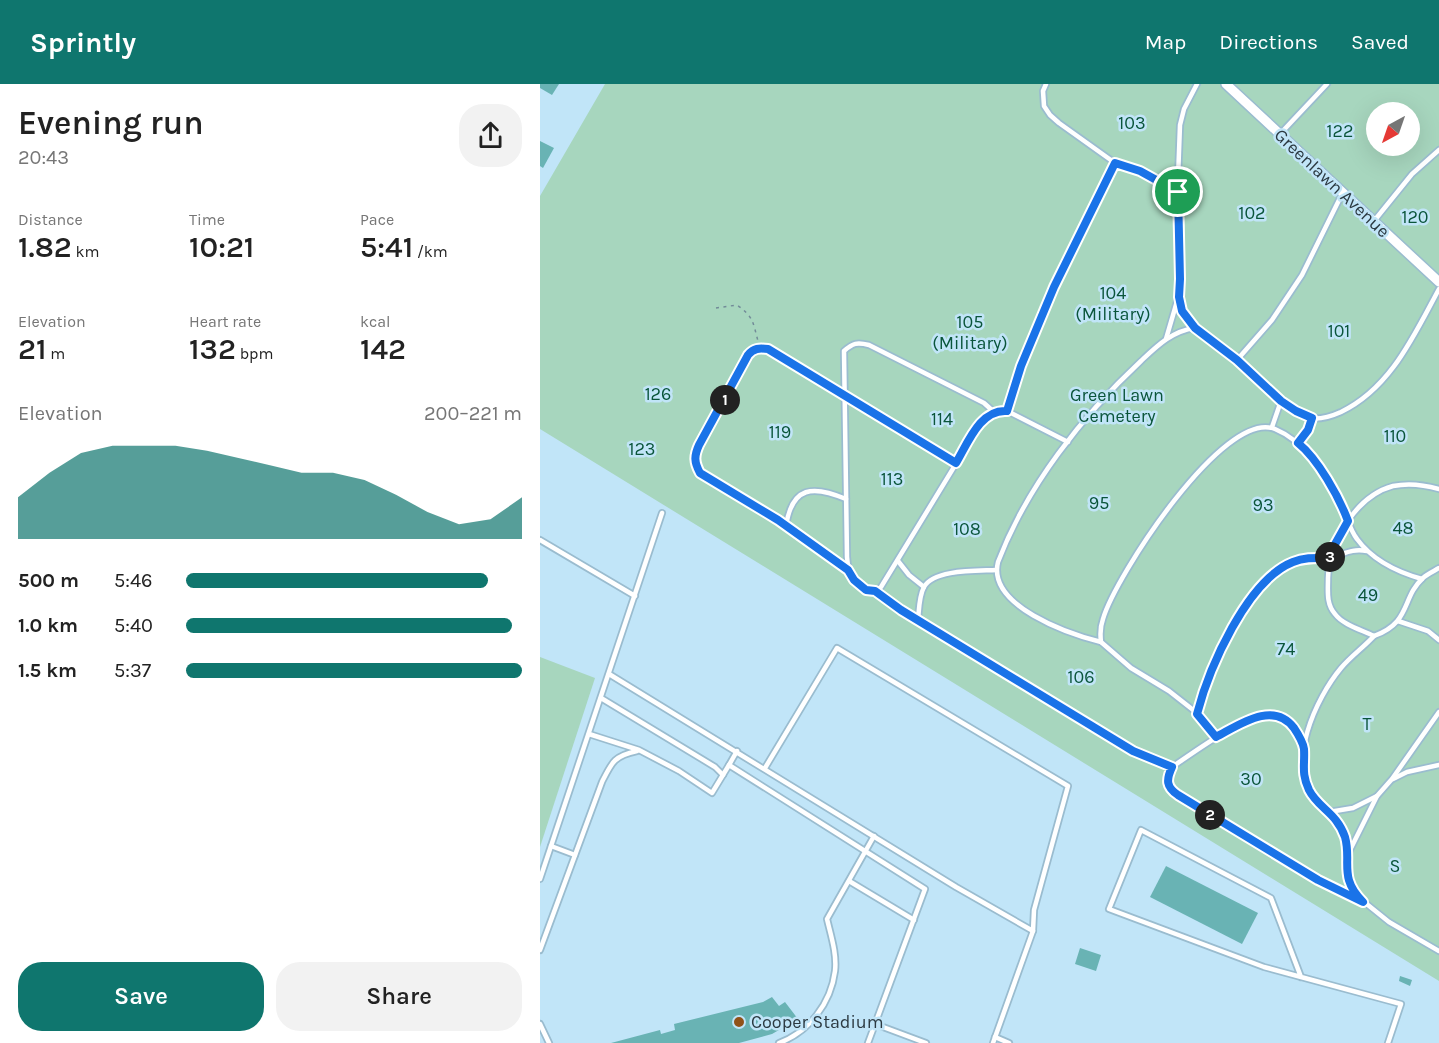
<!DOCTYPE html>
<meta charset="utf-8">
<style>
:root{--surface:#fff;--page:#f2f2f2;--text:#222;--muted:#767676;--accent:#0f766e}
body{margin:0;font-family:Karla,sans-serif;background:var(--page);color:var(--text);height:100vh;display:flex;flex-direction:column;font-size:22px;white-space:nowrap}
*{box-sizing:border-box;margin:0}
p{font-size:20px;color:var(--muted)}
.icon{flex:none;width:33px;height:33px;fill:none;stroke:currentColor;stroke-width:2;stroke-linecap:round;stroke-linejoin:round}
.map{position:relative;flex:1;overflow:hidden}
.side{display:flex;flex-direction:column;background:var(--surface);width:540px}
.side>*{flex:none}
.needle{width:39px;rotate:220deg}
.fabs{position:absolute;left:826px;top:18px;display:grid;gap:12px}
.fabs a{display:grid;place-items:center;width:54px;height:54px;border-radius:50%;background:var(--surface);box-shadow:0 6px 24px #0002;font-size:30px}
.pin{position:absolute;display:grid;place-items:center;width:51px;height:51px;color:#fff;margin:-26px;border:3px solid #fff;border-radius:50%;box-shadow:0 2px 6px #0007}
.km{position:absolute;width:30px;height:30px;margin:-15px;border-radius:50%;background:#222;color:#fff;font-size:16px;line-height:30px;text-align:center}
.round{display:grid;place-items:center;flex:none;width:63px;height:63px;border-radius:24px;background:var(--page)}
.overview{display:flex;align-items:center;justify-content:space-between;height:102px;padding:0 18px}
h1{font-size:33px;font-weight:600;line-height:45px}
.stats{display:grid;grid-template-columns:repeat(3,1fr);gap:9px;height:102px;padding:6px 18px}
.stats div{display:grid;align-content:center}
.stats b{font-size:30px;font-weight:600}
.stats small{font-size:16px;font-weight:400}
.stats p{font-size:16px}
.chart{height:168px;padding:12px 18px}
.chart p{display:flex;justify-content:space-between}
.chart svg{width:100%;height:108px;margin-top:6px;fill:var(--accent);opacity:.7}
.action{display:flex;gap:12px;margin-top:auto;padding:12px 18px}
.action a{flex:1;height:69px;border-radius:24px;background:var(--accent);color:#fff;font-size:24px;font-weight:600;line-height:69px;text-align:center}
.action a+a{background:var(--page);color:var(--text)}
ul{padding:0 18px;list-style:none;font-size:20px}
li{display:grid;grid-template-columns:96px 72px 1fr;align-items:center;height:45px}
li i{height:15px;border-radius:8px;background:var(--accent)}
header{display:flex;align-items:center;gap:36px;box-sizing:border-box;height:84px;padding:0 30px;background:var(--accent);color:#fff}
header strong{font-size:28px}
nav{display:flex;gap:33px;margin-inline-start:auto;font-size:21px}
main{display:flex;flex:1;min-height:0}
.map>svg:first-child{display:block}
.green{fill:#a7d6be;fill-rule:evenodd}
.building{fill:#69b3b4}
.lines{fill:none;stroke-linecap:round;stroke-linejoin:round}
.service-casing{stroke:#9abccf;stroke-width:8}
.minor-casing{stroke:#9abccf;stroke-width:12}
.path{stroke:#728b98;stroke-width:1.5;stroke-dasharray:3 4.5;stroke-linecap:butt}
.service{stroke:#fff;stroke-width:4.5}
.minor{stroke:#fff;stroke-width:9}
.route-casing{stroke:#fff;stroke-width:12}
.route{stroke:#1a73e8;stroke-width:8}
.poi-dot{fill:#915219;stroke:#c1e5f8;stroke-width:2}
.labels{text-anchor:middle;stroke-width:5;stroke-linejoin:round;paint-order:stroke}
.park-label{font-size:18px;fill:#0a553a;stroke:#c1e5f8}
.street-label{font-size:18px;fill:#2c3a42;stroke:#c1e5f8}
.poi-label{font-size:18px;fill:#2c3a42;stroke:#c1e5f8;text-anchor:start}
</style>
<header>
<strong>Sprintly</strong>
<nav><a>Map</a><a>Directions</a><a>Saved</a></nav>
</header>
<main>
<section class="side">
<div class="overview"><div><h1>Evening run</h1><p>20:43</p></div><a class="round"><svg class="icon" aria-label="share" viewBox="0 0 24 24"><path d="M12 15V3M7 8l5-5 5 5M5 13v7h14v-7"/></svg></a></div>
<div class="stats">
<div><p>Distance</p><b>1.82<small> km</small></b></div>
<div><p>Time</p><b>10:21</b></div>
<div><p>Pace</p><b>5:41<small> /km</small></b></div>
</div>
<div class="stats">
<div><p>Elevation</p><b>21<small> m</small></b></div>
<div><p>Heart rate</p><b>132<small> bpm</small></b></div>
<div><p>kcal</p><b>142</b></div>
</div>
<div class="chart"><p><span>Elevation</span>200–221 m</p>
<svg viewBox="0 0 160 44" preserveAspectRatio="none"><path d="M0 44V27L10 17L20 9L30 6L40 6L50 6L60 8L70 11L80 14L90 17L100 17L110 20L120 26L130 33L140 38L150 36L160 27V44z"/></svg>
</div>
<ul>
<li><b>500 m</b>5:46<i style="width:90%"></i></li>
<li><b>1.0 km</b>5:40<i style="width:97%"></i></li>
<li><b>1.5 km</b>5:37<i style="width:100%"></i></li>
</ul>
<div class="action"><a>Save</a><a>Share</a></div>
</section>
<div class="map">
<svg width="899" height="959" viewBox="0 0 899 959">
<rect width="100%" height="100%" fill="#c1e5f8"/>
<g class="green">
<path d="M65 0H899V897L0 345V112ZM837 28H870V62H837Z"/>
<polygon points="0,573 55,594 0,763"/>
</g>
<g class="building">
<polygon points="0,0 19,0 12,11 0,4"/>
<polygon points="0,57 14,64 3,84 0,82"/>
<polygon points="626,782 718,829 702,860 610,813"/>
<polygon points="540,864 561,871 556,887 535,880"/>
<polygon points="860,892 872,896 870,902 859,897"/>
<polygon points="232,913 239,922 245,918 258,935 232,950 199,959 71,959 120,946 121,950 135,946 134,940 223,918"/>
</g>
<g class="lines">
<defs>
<g id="service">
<polyline points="506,0 503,7 504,22 510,31 519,39 575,79 600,87 637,108"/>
<path d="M657 0 644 25 640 41 637 121 640 220C647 246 684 265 705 283 724 299 744 328 769 334 779 336 792 332 801 328 851 304 874 251 899 205"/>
<polyline points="740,50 787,0"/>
<polyline points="834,137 872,90 899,66"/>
<polyline points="626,255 638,214"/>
<polyline points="697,276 732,236 762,191 802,110"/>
<path d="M467 327C476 293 490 261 504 228 525 177 549 128 575 79"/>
<path d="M454 328 444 319 329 261C317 258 313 259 304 267L307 473C308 491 316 504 335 507L341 503 442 337C450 329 456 326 467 327L528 358"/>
<polyline points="732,343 741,317"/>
<polyline points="758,359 768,346 773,334"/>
<path d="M899 405C885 401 867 399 853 402 816 412 789 458 788 494 788 507 786 520 795 530 803 541 822 546 834 552 872 538 861 514 883 494 887 490 894 487 899 484"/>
<path d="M246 442C252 402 273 401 306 415"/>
<polyline points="0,456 95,512"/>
<path d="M827 467C808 464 803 472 787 474 774 476 763 473 751 479 706 500 668 584 657 629L629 607 591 584 561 558C560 550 560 543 563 535 575 493 684 324 735 345 766 358 788 393 802 422 807 433 810 446 817 455 833 477 857 488 882 495"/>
<polyline points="358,477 369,491 384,503"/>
<path d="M308 486 238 436 160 389C154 378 154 372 159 361L213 266 220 264 228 265 416 379"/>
<polyline points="335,507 361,526 593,667 632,683"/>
<path d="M378 536C379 526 379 512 384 503 394 485 438 487 456 486"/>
<polyline points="858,537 888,547 899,556"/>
<path d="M561 558C529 550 447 522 458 478 487 402 542 332 601 277 617 262 632 247 655 244"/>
<polyline points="69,590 416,803 493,847"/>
<polyline points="61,614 175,683 183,691"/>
<polyline points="899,628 852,695 837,712 806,774 806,787 818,813 849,838 899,867"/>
<polyline points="657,629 676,653"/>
<polyline points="49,650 99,666 139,687 172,709 189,681 385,805 328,959"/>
<path d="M764 665C759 651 752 635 735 631 710 626 653 669 632 683 626 696 626 703 638 711 698 748 758 791 823 818"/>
<polyline points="189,681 197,667"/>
<polyline points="225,684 297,564 528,702 494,826 493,847 453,959"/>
<polyline points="853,695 867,688 899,681"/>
<polyline points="789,728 813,724 837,712"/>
<polyline points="11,762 35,771"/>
<path d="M806 769C808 753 798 735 786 724 782 721 778 719 775 716 745 680 776 614 801 584 811 572 824 563 834 552"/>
<polyline points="0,795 122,429"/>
<polyline points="309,797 374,836"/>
<path d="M0 866 62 698C72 678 74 672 97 667"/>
<polyline points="761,893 731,814 601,746 569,825 724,883 861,920 848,959"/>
<polyline points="0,940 9,959"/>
<polyline points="335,940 386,959"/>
<polyline points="455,953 469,959"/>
<path d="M239 959C269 948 291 919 295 887 297 870 291 852 287 835L334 752"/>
</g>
<polyline id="minor" points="686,0 899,198"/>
</defs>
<use href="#service" class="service-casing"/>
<use href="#minor" class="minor-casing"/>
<path class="path" d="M176 224 197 221C214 233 213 239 218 257"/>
<use href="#service" class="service"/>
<use href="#minor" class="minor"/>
</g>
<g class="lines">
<defs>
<path id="route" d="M575 79 600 87 638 108 640 195 639 213 642 227 655 244 697 276 741 317 756 327 772 334 768 346 758 359C778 375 799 413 808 437L794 462 789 474C777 474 765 473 753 478 707 496 669 584 657 630L676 653C699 641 733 616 754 644 758 650 763 658 764 665 765 681 761 689 769 706 778 724 797 729 805 753 812 778 798 793 823 818L778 796 638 711C626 703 626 696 632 683L593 667 361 526 335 507 326 506 314 496 308 486 238 436 160 389C154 378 154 372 159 361L208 271C214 264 219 264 228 265L416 379C428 359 440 325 467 327L481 282 514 203Z"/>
</defs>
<use href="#route" class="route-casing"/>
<use href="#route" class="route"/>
</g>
<circle class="poi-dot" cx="199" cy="938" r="6"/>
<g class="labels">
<g class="park-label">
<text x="592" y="45">103</text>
<text x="800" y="53">122</text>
<text x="712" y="135">102</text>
<text x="875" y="139">120</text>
<text x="573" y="215">104<tspan x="573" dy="21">(Military)</tspan></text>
<text x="430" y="244">105<tspan x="430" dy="21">(Military)</tspan></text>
<text x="799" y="253">101</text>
<text x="118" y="316">126</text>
<text x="577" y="317">Green Lawn<tspan x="577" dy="21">Cemetery</tspan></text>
<text x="402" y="341">114</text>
<text x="240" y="354">119</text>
<text x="855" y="358">110</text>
<text x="102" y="371">123</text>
<text x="352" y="401">113</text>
<text x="559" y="425">95</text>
<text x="723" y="427">93</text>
<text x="863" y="450">48</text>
<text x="427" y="451">108</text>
<text x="828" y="517">49</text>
<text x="746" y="571">74</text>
<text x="541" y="599">106</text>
<text x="827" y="646">T</text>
<text x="711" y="701">30</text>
<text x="855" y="788">S</text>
</g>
<g class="street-label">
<text transform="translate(792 99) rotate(43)" y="6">Greenlawn Avenue</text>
</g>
<g class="poi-label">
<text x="211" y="944">Cooper Stadium</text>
</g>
</g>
</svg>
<div class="fabs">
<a><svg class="needle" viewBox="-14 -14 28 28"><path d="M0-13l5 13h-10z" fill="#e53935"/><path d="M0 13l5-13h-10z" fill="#767676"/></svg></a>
</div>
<div class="pin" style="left:638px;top:108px;background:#1e9e55"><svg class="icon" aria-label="arrive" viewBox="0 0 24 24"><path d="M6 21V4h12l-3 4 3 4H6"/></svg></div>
<b class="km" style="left:185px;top:316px">1</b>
<b class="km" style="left:670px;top:731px">2</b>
<b class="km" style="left:790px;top:473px">3</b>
</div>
</main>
